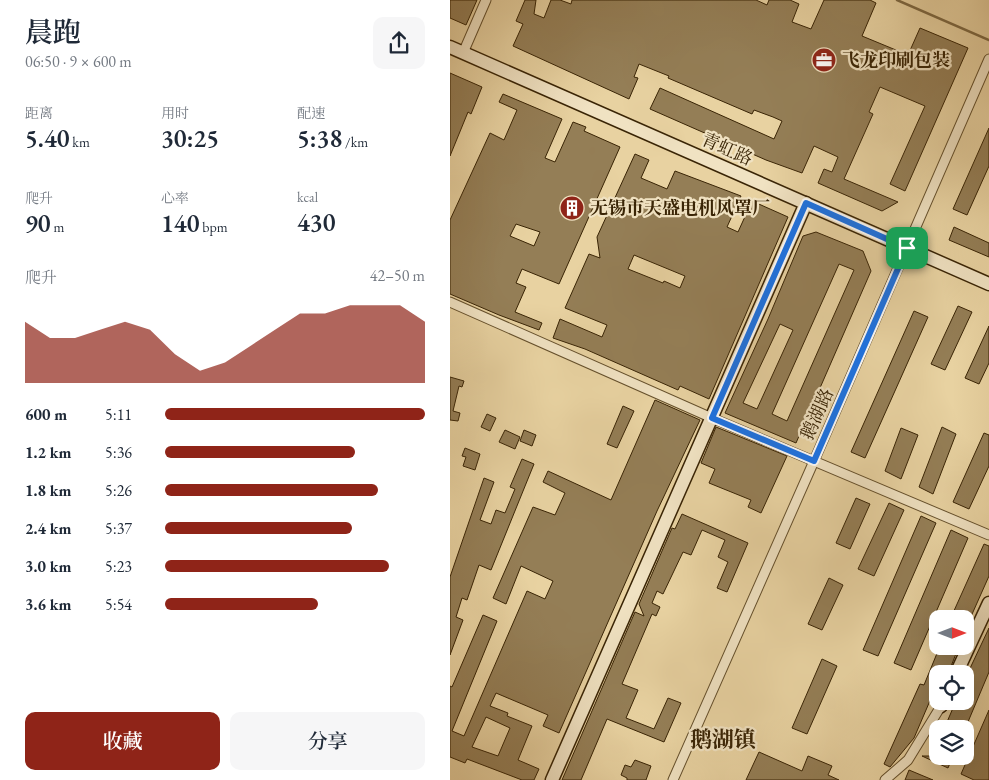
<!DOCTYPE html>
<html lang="zh">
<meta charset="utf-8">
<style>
:root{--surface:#fff;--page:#f6f6f7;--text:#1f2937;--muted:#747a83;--accent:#8f2418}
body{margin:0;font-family:"EB Garamond","Noto Serif SC",serif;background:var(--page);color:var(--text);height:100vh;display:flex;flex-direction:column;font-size:19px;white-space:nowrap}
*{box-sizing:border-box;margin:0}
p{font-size:16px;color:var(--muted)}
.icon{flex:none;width:28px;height:28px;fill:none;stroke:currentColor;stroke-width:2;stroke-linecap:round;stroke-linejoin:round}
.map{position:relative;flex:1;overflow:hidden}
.sheet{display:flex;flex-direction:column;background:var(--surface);width:450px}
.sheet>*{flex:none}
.needle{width:32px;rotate:90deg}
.controls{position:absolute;left:479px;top:610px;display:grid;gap:10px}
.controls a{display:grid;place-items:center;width:45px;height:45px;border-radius:10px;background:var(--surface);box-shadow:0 5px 20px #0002;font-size:25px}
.pin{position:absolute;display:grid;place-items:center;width:42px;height:42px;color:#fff;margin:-21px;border-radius:10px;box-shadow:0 2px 8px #0006}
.round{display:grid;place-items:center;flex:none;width:52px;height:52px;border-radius:10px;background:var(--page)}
.summary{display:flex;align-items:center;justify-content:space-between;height:85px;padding:0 25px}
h1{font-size:28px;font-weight:600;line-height:38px}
.figures{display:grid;grid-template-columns:repeat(3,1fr);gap:8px;height:85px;padding:5px 25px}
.figures div{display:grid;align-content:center}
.figures b{font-size:25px;font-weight:600}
.figures small{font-size:14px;font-weight:400}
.figures p{font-size:14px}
.chart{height:140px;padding:10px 25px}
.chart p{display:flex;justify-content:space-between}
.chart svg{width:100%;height:90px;margin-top:5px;fill:var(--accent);opacity:.7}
.action{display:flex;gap:10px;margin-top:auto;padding:10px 25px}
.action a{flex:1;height:58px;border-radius:10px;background:var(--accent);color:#fff;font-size:20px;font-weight:600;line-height:58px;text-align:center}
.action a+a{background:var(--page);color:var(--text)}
ul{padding:0 25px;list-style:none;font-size:16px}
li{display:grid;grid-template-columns:80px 60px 1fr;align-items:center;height:38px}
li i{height:12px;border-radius:6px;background:var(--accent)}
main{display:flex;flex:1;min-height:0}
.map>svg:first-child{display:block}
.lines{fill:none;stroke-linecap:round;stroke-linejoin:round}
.stream{stroke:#7e6943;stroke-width:2.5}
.building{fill:#947e56;stroke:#392405;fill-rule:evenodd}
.street-casing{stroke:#65502c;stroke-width:11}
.secondary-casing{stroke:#392405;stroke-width:15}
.street{stroke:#f0e2c2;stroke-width:9}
.secondary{stroke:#f0e2c2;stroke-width:12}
.route-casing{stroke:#fff;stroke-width:10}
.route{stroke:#1a73e8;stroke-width:6}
.labels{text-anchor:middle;stroke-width:4.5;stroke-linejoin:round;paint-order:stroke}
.poi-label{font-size:18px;font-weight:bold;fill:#392405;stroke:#f0e2c2;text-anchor:start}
.street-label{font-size:18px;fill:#392405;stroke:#f0e2c2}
.district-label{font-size:22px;font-weight:bold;fill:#392405;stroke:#f0e2c2}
</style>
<main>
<section class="sheet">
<div class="summary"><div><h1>晨跑</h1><p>06:50 · 9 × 600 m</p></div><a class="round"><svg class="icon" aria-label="share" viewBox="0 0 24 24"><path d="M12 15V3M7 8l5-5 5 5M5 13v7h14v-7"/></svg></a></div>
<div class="figures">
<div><p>距离</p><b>5.40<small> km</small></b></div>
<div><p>用时</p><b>30:25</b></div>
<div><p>配速</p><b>5:38<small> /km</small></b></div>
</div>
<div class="figures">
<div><p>爬升</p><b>90<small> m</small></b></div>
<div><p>心率</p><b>140<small> bpm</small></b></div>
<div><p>kcal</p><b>430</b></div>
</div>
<div class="chart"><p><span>爬升</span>42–50 m</p>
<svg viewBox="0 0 160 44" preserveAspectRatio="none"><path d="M0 44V14L10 22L20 22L30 18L40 14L50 18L60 30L70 38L80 34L90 26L100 18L110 10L120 10L130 6L140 6L150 6L160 14V44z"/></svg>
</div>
<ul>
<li><b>600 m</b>5:11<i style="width:100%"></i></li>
<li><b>1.2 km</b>5:36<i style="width:73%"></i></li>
<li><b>1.8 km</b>5:26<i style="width:82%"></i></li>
<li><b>2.4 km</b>5:37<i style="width:72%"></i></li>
<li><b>3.0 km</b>5:23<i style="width:86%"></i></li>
<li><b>3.6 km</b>5:54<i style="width:59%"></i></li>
</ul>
<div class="action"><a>收藏</a><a>分享</a></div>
</section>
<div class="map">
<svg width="539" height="780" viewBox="0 0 539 780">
<rect width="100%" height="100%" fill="#e8d2a1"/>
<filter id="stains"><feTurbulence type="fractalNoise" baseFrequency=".004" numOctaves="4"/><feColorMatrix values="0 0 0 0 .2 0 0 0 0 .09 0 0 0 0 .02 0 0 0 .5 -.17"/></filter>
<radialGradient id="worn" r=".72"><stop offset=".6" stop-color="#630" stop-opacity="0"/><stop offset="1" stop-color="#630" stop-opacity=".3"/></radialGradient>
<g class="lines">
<polyline class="stream" points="447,0 539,40"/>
</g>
<g class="building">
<polygon points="0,0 27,0 16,25 0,18"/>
<polygon points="75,0 86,0 84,14 94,18 101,0 110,0 121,4 122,0 306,0 317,5 319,0 340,0 349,4 342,22 361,29 374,0 420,0 426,3 412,36 458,55 470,28 518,48 455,191 440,184 475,106 430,87 419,112 423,114 394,179 448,202 432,211 368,183 374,169 382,172 388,157 364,146 352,173 316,160 200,109 210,88 324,139 332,121 323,117 304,110 302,114 218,78 219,76 189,64 184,77 188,78 179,99 63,46 73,24 66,21"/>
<polygon points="0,73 32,87 21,114 18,112 0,156"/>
<path d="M53 94 112 119 95 158 105 162 123 122 136 127 134 131 170 147 109 284 72 269 66 283 76 287 65 312 92 323 89 330 49 315 0 294V220L40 133 54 140 67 110 49 102ZM66 224 90 232 84 246 60 236Z"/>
<polygon points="539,128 539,166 517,215 503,209"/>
<path d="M185 154 199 160 191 178 217 189 225 171 291 196 277 227 288 232 302 201 338 217 259 399 230 386 228 390 135 349 103 338 110 319 152 337 157 325 115 308 139 254 150 258 147 237ZM184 255 235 276 230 288 214 281 213 283 178 269Z"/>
<polygon points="504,227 539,243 539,257 499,240"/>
<path d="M366 232 413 251 421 271 346 443 275 413 318 319 353 236ZM389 264 404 270 337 421 322 414ZM330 324 343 330 307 409 293 403Z"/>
<polygon points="508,306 522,312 495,370 481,364"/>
<polygon points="464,311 478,317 415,458 401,452"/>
<polygon points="539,326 539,363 529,384 515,378"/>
<polygon points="0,377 14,381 12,387 9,386 3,411 10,413 8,421 0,420"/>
<path d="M205 400 250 420 207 511 109 733 93 726 98 715 46 693 40 706 58 713 57 716 82 726 68 760 89 769 84 780H72L17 759 15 763 0 757V686L2 687 33 615 47 621 2 731 14 736 77 591 95 599 103 581 71 566 56 604 43 598 83 507 105 515 115 493 93 482 98 471 161 500ZM36 717 60 728 48 756 22 747Z"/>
<polygon points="173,406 184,411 167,448 157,444"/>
<polygon points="37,414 46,418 40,431 31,427"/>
<polygon points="266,427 337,456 311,513 298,507 301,500 259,483 265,469 251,463"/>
<polygon points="492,427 506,434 483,494 469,487"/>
<polygon points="451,428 468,435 451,479 435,471"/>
<polygon points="55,430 70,437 65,449 49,442"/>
<polygon points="74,430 86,435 82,446 70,441"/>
<polygon points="534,433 539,435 539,466 519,509 503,502"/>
<polygon points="15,448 30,454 25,470 13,466 16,457 12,456"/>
<polygon points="72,459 84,464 41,570 29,565 17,600 12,598 6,617 13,620 0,655 0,577 34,478 44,482 30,520 41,524 46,510 55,513 65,489 60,487"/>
<polygon points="406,498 420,504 400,549 386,543"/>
<polygon points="439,503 454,510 424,576 408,569"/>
<polygon points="232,514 298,543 277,592 267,588 278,562 268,557 275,540 252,530 241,555 233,552 213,594 207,591 202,603 210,607 206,616 202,614 172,684 188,690 176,718 204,729 218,698 231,703 214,742 157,719 131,780 112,780 185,612 194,616 189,604 222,528 225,529"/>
<polygon points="471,516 486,523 428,656 413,650"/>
<polygon points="501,530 518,538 461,670 444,663"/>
<polygon points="534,544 539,546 539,576 515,630 515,618 503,613"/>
<polygon points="379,578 393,585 372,630 358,624"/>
<polygon points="539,628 539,672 515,729 494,729 506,701 515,701 515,679"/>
<polygon points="490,646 509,646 498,674 488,674 488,682 464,738 440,767 434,764 470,684 474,685"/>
<polygon points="372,659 387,666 357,734 342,728"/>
<polygon points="539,710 539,780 524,780 511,774"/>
<polygon points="488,743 488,756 503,756 498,768 472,756 482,756"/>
<polygon points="309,752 352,771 358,756 382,766 378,775 389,780 296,780"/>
<polygon points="185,760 201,766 196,780 177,780 177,778 171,775 175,765 181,767"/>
<polygon points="459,770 483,780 455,780"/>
</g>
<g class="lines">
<defs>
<g id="street">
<polyline points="13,53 36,0"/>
<polyline points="0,302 262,418 539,535"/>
<polyline points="223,780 364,461 539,59"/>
<polyline points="435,780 458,760 491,706"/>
</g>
<g id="secondary">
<polyline points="0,47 539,284"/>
<polyline points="506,674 539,603"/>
<polyline points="491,706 493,701"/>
<polyline points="102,780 356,203"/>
</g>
</defs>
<use href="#street" class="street-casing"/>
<use href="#secondary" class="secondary-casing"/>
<use href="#street" class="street"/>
<use href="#secondary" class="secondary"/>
</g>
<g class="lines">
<defs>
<polygon id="route" points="356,203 457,248 364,461 262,418"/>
</defs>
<use href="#route" class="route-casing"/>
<use href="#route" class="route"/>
</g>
<defs>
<symbol id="office-disc" viewBox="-11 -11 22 22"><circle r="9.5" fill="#8f2418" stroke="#f0e2c2"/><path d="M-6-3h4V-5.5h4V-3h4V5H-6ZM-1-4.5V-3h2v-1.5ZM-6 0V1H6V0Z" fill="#fff"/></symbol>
<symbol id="building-disc" viewBox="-11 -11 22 22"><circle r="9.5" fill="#8f2418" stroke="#f0e2c2"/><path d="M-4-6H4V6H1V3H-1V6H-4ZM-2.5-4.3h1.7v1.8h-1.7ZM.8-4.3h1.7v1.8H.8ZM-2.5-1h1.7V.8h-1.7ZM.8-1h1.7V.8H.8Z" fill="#fff"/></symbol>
</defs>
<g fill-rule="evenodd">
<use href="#office-disc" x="360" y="46" width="28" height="28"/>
<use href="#building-disc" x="108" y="194" width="28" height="28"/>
</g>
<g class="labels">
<g class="poi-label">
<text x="392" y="66">飞龙印刷包装</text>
<text x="140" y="214">无锡市天盛电机风罩厂</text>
</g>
<g class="street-label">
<text transform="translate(277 149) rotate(24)" y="6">青虹路</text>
<text transform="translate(367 414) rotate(-66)" y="6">鹅湖路</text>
</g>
<g class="district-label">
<text x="273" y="747">鹅湖镇</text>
</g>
</g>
<rect width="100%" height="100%" filter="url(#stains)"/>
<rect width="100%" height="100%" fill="url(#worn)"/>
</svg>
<div class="controls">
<a><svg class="needle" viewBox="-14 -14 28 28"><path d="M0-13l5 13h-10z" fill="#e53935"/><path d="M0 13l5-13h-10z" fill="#747a83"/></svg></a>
<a><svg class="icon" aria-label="locate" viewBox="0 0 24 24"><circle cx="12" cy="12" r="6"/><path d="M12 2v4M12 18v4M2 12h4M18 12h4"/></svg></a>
<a><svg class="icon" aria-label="layers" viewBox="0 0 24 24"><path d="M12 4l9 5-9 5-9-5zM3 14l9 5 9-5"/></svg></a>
</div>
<div class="pin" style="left:457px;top:248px;background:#1e9e55"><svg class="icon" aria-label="arrive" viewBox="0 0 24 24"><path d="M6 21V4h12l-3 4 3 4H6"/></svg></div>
</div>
</main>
